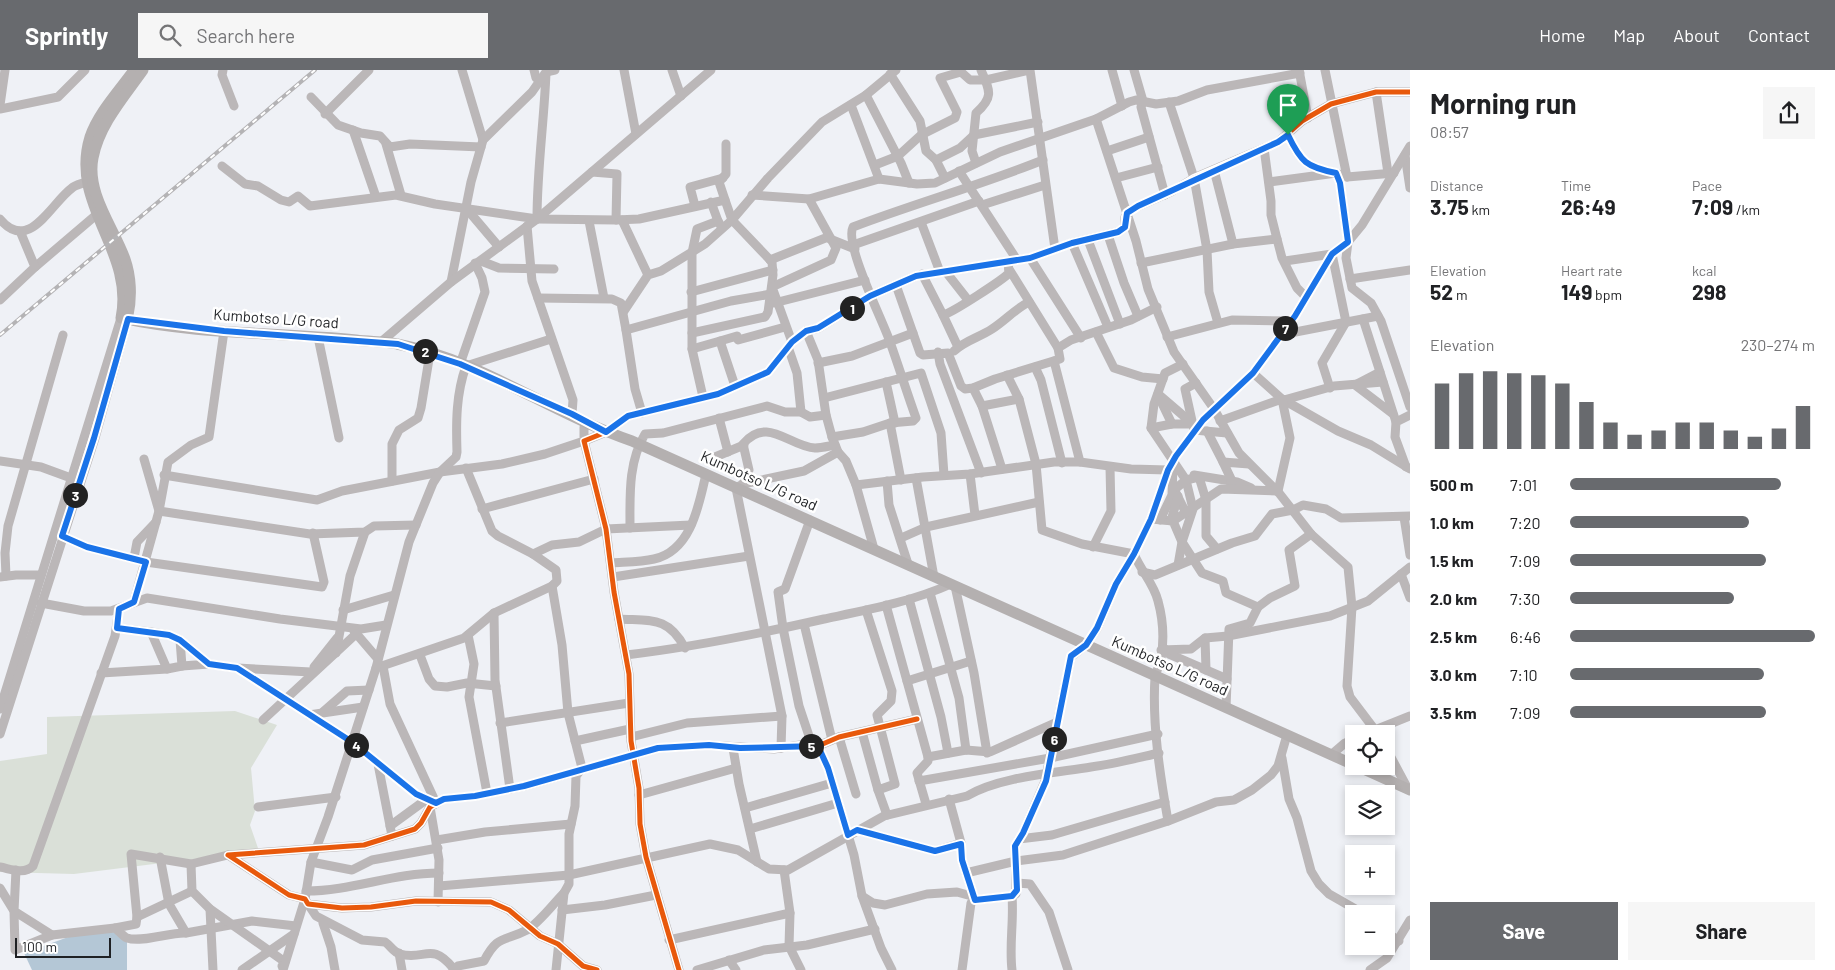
<!DOCTYPE html>
<meta charset="utf-8">
<style>
:root{--surface:#fff;--page:#f6f6f6;--text:#202124;--muted:#757577;--accent:#686a6e}
body{margin:0;font-family:Barlow,sans-serif;background:var(--page);color:var(--text);height:100vh;display:flex;flex-direction:column;font-size:19px;white-space:nowrap}
*{box-sizing:border-box;margin:0}
p{font-size:16px;color:var(--muted)}
.icon{flex:none;width:28px;height:28px;fill:none;stroke:currentColor;stroke-width:2;stroke-linecap:round;stroke-linejoin:round}
.map{position:relative;flex:1;overflow:hidden}
.drawer{display:flex;flex-direction:column;background:var(--surface);width:425px}
.drawer>*{flex:none}
.buttons{position:absolute;left:1345px;top:655px;display:grid;gap:10px}
.buttons a{display:grid;place-items:center;width:50px;height:50px;border-radius:0px;background:var(--surface);box-shadow:0 2px 8px #0003;font-size:25px}
.scale{position:absolute;left:15px;bottom:12px;width:96px;box-sizing:border-box;padding-left:5px;border:2px solid #1f2124;border-top:0;font-size:14px;line-height:18px;white-space:nowrap;color:#1f2124;-webkit-text-stroke:4px #fff;paint-order:stroke}
.pin{position:absolute;display:grid;place-items:center;width:42px;height:42px;color:#fff;margin:-51px -21px;border-radius:50% 50% 50% 0;rotate:-45deg;box-shadow:0 0 5px #0007}
.pin .icon{rotate:45deg}
.km{position:absolute;width:25px;height:25px;margin:-12px;border-radius:50%;background:#222;color:#fff;font-size:14px;line-height:25px;text-align:center}
.round{display:grid;place-items:center;flex:none;width:52px;height:52px;border-radius:0px;background:var(--page)}
.head{display:flex;align-items:center;justify-content:space-between;height:85px;padding:0 20px}
h1{font-size:28px;font-weight:700;line-height:38px}
.figures{display:grid;grid-template-columns:repeat(3,1fr);gap:8px;height:85px;padding:5px 20px}
.figures div{display:grid;align-content:center}
.figures b{font-size:21px;font-weight:700}
.figures small{font-size:14px;font-weight:400}
.figures p{font-size:14px}
.chart{height:140px;padding:10px 20px}
.chart p{display:flex;justify-content:space-between}
.chart svg{width:100%;height:90px;margin-top:5px;stroke:var(--accent);stroke-width:6}
.action{display:flex;gap:10px;margin-top:auto;padding:10px 20px}
.action a{flex:1;height:58px;border-radius:0px;background:var(--accent);color:#fff;font-size:20px;font-weight:700;line-height:58px;text-align:center}
.action a+a{background:var(--page);color:var(--text)}
ul{padding:0 20px;list-style:none;font-size:16px}
li{display:grid;grid-template-columns:80px 60px 1fr;align-items:center;height:38px}
li i{height:12px;border-radius:6px;background:var(--accent)}
header{display:flex;align-items:center;gap:30px;box-sizing:border-box;height:70px;padding:0 25px;background:var(--accent);color:#fff}
header strong{font-size:24px}
nav{display:flex;gap:28px;margin-inline-start:auto;font-size:18px}
.search{width:350px;height:45px;background:var(--page);display:flex;align-items:center;gap:12px;box-sizing:border-box;padding:0 18px;border-radius:0px;color:var(--muted);font-size:19px}
main{display:flex;flex:1;min-height:0}
.map>svg:first-child{display:block}
.green{fill:#dae0d8}
.water{fill:#b4c7d6}
.lines{fill:none;stroke-linecap:round;stroke-linejoin:round}
.minor{stroke:#bbb7b8;stroke-width:9}
.major{stroke:#b4b0b0;stroke-width:11}
.rail-casing{stroke:#b4b3b5;stroke-width:4}
.rail{stroke:#fff;stroke-width:2;stroke-dasharray:5.5;stroke-linecap:butt}
.cycleway-casing{stroke:#fff;stroke-width:8}
.cycleway{stroke:#e8590c;stroke-width:5}
.route-casing{stroke:#fff;stroke-width:10}
.route{stroke:#1a73e8;stroke-width:6}
.labels{text-anchor:middle;stroke-width:5;stroke-linejoin:round;paint-order:stroke}
.street-label{font-size:15px;fill:#1f2124;stroke:#fff}
</style>
<header>
<strong>Sprintly</strong>
<div class="search"><svg class="icon" aria-label="search" viewBox="0 0 24 24"><circle cx="10" cy="10" r="6"/><path d="M15 15l6 6"/></svg>Search here</div>
<nav><a>Home</a><a>Map</a><a>About</a><a>Contact</a></nav>
</header>
<main>
<div class="map">
<svg width="1410" height="900" viewBox="0 0 1410 900">
<rect width="100%" height="100%" fill="#eff1f6"/>
<polygon class="green" points="235,641 277,655 251,698 255,741 250,755 259,781 74,804 0,802 0,691 47,684 47,647"/>
<polygon class="water" points="105,859 127,868 127,900 32,900 24,883 85,861"/>
<g class="lines">
<g class="minor">
<polyline points="223,0 222,5 234,36"/>
<polyline points="462,0 483,70"/>
<polyline points="534,0 536,8"/>
<polyline points="624,0 636,64"/>
<polyline points="672,0 681,26"/>
<polyline points="1030,0 1055,179"/>
<polyline points="1112,0 1122,36"/>
<polyline points="1134,0 1143,31 1141,37 1165,125"/>
<polyline points="1299,0 1308,48"/>
<polyline points="1325,0 1347,107"/>
<polyline points="890,4 920,51 926,81 936,90 945,108"/>
<polyline points="1376,22 1388,103"/>
<polyline points="866,25 901,93 909,113"/>
<polyline points="311,27 338,55 361,63 380,66 390,77 410,74 481,77"/>
<polyline points="1169,32 1194,108 1207,180 1209,222 1218,253"/>
<polyline points="0,35 5,0"/>
<polyline points="851,35 879,109"/>
<polyline points="0,39 58,27 85,0"/>
<polyline points="325,44 369,0"/>
<polyline points="1096,49 1136,171 1148,219 1174,282 1214,339 1239,383 1279,423 1311,464 1348,497 1352,537 1347,616 1350,627 1378,664"/>
<polyline points="353,60 376,127"/>
<path d="M1288 65C1301 92 1305 97 1336 103L1340 113 1348 172 1346 188 1352 218 1371 233 1381 251 1410 337"/>
<polyline points="386,74 401,125"/>
<polyline points="1264,78 1271,131 1271,145 1277,169 1282,188 1297,218 1305,226"/>
<polyline points="1107,81 1149,67"/>
<polyline points="1405,85 1410,118"/>
<polyline points="936,90 960,78 974,65 1038,52"/>
<path d="M976 93 972 81 976 43C994 27 990 21 981 0"/>
<polyline points="875,95 898,86 921,65 955,48 957,42 940,8 961,2 970,10 986,10 1029,0"/>
<polyline points="222,96 245,114 258,116 281,130 289,132 298,126 310,136 396,125 435,134 537,149 616,150 639,149 725,130 732,150 772,192 773,205 768,242 765,247 692,263"/>
<polyline points="1214,100 1233,174"/>
<polyline points="959,101 1017,190"/>
<polyline points="592,102 617,104 616,150"/>
<polyline points="1116,108 1158,97"/>
<polyline points="1269,112 1336,103 1347,107 1394,103"/>
<polyline points="752,125 809,129 879,109 917,114 935,113 1000,82 1096,49 1129,32 1136,30 1156,34 1178,31 1207,20 1300,3"/>
<polyline points="725,130 719,112 726,104 726,74"/>
<polyline points="711,132 718,151"/>
<polyline points="982,135 1045,115"/>
<polyline points="695,136 690,117 723,108"/>
<polyline points="466,138 499,177"/>
<path d="M0 149C29 184 51 133 72 118 75 115 81 114 86 112"/>
<path d="M537 149C537 100 544 52 546 3"/>
<polyline points="622,150 648,205"/>
<polyline points="589,151 604,228"/>
<polyline points="921,152 940,202"/>
<polyline points="527,156 532,211 573,330 572,344"/>
<polyline points="1108,165 1124,213 1138,246"/>
<polyline points="830,169 855,179"/>
<polyline points="1088,170 1120,254"/>
<polyline points="1072,173 1108,257"/>
<polyline points="853,175 979,131"/>
<polyline points="1030,188 1081,268"/>
<polyline points="770,190 828,167"/>
<polyline points="481,191 499,198 554,199"/>
<polyline points="1285,191 1332,184 1346,252 1322,293 1330,318"/>
<polyline points="1141,193 1233,174 1277,169"/>
<polyline points="35,197 102,140"/>
<polyline points="1009,199 1058,278"/>
<polyline points="946,202 968,230"/>
<polyline points="922,204 943,245"/>
<polyline points="1350,209 1410,200"/>
<polyline points="451,212 471,112 483,70 532,22 546,2 555,0"/>
<polyline points="896,215 920,283 923,285 948,283 961,316 965,319 973,318 995,309 1060,289 1058,278 1071,270 1131,250 1157,237"/>
<polyline points="691,222 773,200"/>
<polyline points="538,228 612,229 621,233 626,260 731,231 771,224"/>
<polyline points="0,230 35,197 20,161"/>
<polyline points="774,233 865,210"/>
<polyline points="624,241 648,205 661,201 705,174 732,150 768,108 822,52 866,25 896,0"/>
<polyline points="1363,249 1396,352"/>
<polyline points="626,260 635,319 642,343"/>
<polyline points="806,261 818,290 826,345 832,367 838,382 846,391 856,415 874,479"/>
<polyline points="1096,262 1114,298 1142,307 1163,309"/>
<polyline points="1280,265 1378,246"/>
<polyline points="318,267 339,368"/>
<polyline points="1167,267 1232,250 1289,251"/>
<polyline points="720,271 737,266 738,270 785,257"/>
<polyline points="381,272 451,212 537,149 711,0"/>
<polyline points="792,272 772,217 831,190 836,178 809,129"/>
<polyline points="788,277 797,303 801,342"/>
<path d="M958 277 943 245C952 243 1004 209 1009 203L1008 192"/>
<polyline points="692,279 720,271 735,316"/>
<path d="M954 281C964 271 980 267 992 259 1006 250 1015 239 1029 232"/>
<polyline points="938,282 940,294 981,403"/>
<polyline points="1054,291 1080,392"/>
<polyline points="818,293 852,286 913,263"/>
<polyline points="460,294 485,222 482,208 475,193"/>
<polyline points="1183,294 1165,303 1154,334 1151,358 1186,410 1193,439 1182,472 1202,503 1223,511 1226,523 1258,537 1250,553 1229,559 1226,638"/>
<polyline points="1035,297 1041,310 1062,393"/>
<polyline points="1380,302 1355,315 1393,344"/>
<polyline points="1253,303 1282,329 1338,361 1371,375 1410,399"/>
<path d="M1007 305 1019 329 1036 394 1042 460 1082 474 1134 484C1141 501 1154 514 1158 531 1163 549 1164 571 1161 589 1160 595 1156 601 1155 607 1152 654 1160 705 1168 751"/>
<polyline points="886,312 895,353"/>
<polyline points="1196,313 1185,319 1194,360 1227,363"/>
<polyline points="973,318 982,336 1002,399"/>
<polyline points="703,327 692,279 692,183 697,159 718,151 722,158"/>
<polyline points="1159,327 1172,354"/>
<polyline points="824,328 921,303 941,363 944,405"/>
<polyline points="1284,330 1334,316 1383,312"/>
<polyline points="982,336 1019,329"/>
<polyline points="719,348 728,382"/>
<polyline points="890,353 901,410"/>
<polyline points="1151,358 1172,354 1193,354 1158,324"/>
<polyline points="1207,361 1223,392"/>
<path d="M832 367 863 362 890 353 913 351 916 348C907 323 899 297 890 272 883 251 844 174 853 157 916 133 981 115 1043 90"/>
<polyline points="715,387 744,375"/>
<polyline points="144,389 159,441 310,464 365,462 374,456 416,455"/>
<polyline points="0,391 41,397 71,408"/>
<polyline points="1406,397 1395,367 1396,352 1410,345"/>
<polyline points="970,404 975,445"/>
<polyline points="164,405 317,430 342,421 440,402 502,394 545,384 584,371 584,357 590,354"/>
<polyline points="1194,405 1237,412 1251,418"/>
<polyline points="916,408 934,507"/>
<polyline points="392,411 392,374 399,360 418,348 421,338 430,283"/>
<polyline points="887,411 889,435 908,494"/>
<polyline points="1231,413 1232,411 1223,392 1249,394"/>
<path d="M743 414 749 400 743 374C767 345 790 377 815 378 821 378 829 376 835 375"/>
<polyline points="856,415 923,407 970,404 1054,392 1080,392 1131,399 1168,400"/>
<polyline points="1173,417 1186,443"/>
<polyline points="1174,420 1186,410 1199,407 1206,430 1206,466 1217,479"/>
<polyline points="482,439 594,409"/>
<polyline points="1404,447 1410,485"/>
<polyline points="1151,449 1173,451 1182,472 1178,495"/>
<polyline points="810,450 785,519 778,522 783,558 799,636 810,669 818,676 828,698 854,785 862,826 881,878 892,900"/>
<polyline points="1160,450 1172,425 1173,395"/>
<polyline points="1171,451 1178,426"/>
<polyline points="1173,451 1221,419 1278,421 1290,368 1282,329 1220,351"/>
<path d="M630 458C630 426 628 392 645 364L663 363 767 336 785 342H801L810 347 826 345"/>
<polyline points="62,466 87,477 146,492 322,517 324,512 313,463"/>
<polyline points="901,468 926,457 1039,432"/>
<polyline points="1093,477 1111,441 1110,397"/>
<polyline points="533,484 552,475 579,472 606,459 691,455"/>
<polyline points="134,488 137,472 156,452"/>
<path d="M612 493C626 492 641 492 654 489 691 481 699 435 706 404"/>
<polyline points="1142,502 1155,505 1232,473 1255,466 1272,444 1293,440 1303,435 1326,439 1341,448 1410,446"/>
<polyline points="1401,504 1410,528"/>
<polyline points="6,506 5,483 8,456 63,265"/>
<polyline points="0,507 16,505 41,505"/>
<polyline points="613,507 749,486"/>
<polyline points="552,516 562,575 568,643 582,698 576,706 575,736 569,764 569,814 564,823 556,900"/>
<polyline points="955,516 974,603 987,683"/>
<polyline points="930,523 959,628 966,680"/>
<polyline points="909,529 941,647 948,683"/>
<polyline points="134,531 159,441 168,392 191,375 209,367 224,261"/>
<polyline points="41,533 84,541 111,541 147,528 280,549 361,559 386,555"/>
<polyline points="886,535 928,687 928,691 917,703 926,734"/>
<polyline points="1258,537 1270,528 1295,516 1289,480 1311,464"/>
<polyline points="343,540 394,525"/>
<polyline points="866,540 892,621 891,631 877,645 895,714 878,720 887,745"/>
<polyline points="494,543 495,610 510,719"/>
<path d="M619 549C651 551 668 546 685 578"/>
<polyline points="804,554 832,670"/>
<polyline points="354,561 378,589"/>
<polyline points="151,562 169,565 180,570 182,596 167,599"/>
<polyline points="468,565 474,594 469,627 487,723"/>
<polyline points="1205,568 1206,600"/>
<polyline points="180,570 209,594 182,596"/>
<polyline points="1165,579 1169,584 1227,609"/>
<polyline points="1161,580 1191,579 1205,568 1228,566 1330,546 1368,531 1410,497"/>
<polyline points="336,583 350,506 365,462"/>
<polyline points="420,585 429,609 435,616 447,617 467,613 496,616"/>
<path d="M626 585C693 577 758 564 824 549 867 540 911 532 951 514"/>
<polyline points="209,594 237,598 352,672 416,724 436,733"/>
<polyline points="383,596 390,634 436,733"/>
<polyline points="314,597 337,568"/>
<polyline points="237,598 311,602"/>
<polyline points="376,598 464,568 494,543 552,516 557,511 556,500 533,484 498,466 492,461 466,398"/>
<polyline points="101,603 167,599 151,562 117,558"/>
<polyline points="907,611 971,591"/>
<polyline points="0,639 121,248"/>
<polyline points="323,642 347,621 369,620"/>
<polyline points="309,645 363,637"/>
<polyline points="263,650 356,564"/>
<polyline points="500,653 629,633"/>
<polyline points="862,662 878,720"/>
<polyline points="0,664 95,368 128,249"/>
<polyline points="1365,664 1410,646"/>
<polyline points="631,667 687,653 782,646"/>
<polyline points="839,667 856,724"/>
<polyline points="575,671 630,659"/>
<polyline points="733,678 739,714 757,792"/>
<polyline points="781,678 782,646 736,418 743,414 804,401 838,382"/>
<polyline points="1386,678 1408,719"/>
<polyline points="1331,685 1345,673 1354,669"/>
<polyline points="928,687 966,680 990,682 1057,652"/>
<polyline points="1282,688 1289,729 1297,748 1311,801 1319,814 1329,824 1364,844"/>
<polyline points="378,694 392,766"/>
<polyline points="919,711 1050,688 1158,664"/>
<polyline points="639,725 736,698"/>
<polyline points="949,729 961,773 962,790 975,830"/>
<polyline points="258,737 336,727"/>
<polyline points="430,737 439,790 438,832"/>
<polyline points="745,738 832,713"/>
<polyline points="390,756 427,729"/>
<polyline points="750,759 838,733"/>
<polyline points="857,760 935,781 961,773"/>
<polyline points="1019,769 1052,765 1165,732"/>
<polyline points="437,770 485,762 571,754"/>
<polyline points="160,787 169,834 186,863 252,851 296,856"/>
<polyline points="311,792 352,800 372,790 438,778"/>
<polyline points="191,794 192,821 210,839 285,892 282,896"/>
<path d="M0 797C11 799 24 805 33 796L115 566 119 539"/>
<polyline points="16,800 14,841 52,865"/>
<polyline points="784,800 790,843 789,876 801,900"/>
<polyline points="966,803 1016,791 1063,785 1168,751 1216,732 1234,730 1252,720 1271,705 1278,696 1287,665"/>
<polyline points="1017,813 1030,814 1049,842 1068,900"/>
<path d="M439 816 569 805 710 774 738 780 769 799 788 800 884 746 967 726C998 707 1054 703 1091 697 1114 694 1137 688 1159 683"/>
<polyline points="0,818 14,841 15,880 52,865 115,858"/>
<path d="M306 821C351 821 394 803 439 803"/>
<polyline points="862,826 873,833 885,835 927,824 957,822 975,827"/>
<path d="M308 834 316 846 362 870 385 872C391 876 393 882 400 884 425 891 431 871 453 898"/>
<polyline points="210,839 213,900"/>
<polyline points="562,840 605,835 656,825"/>
<polyline points="137,847 192,821"/>
<polyline points="323,853 331,877 335,900"/>
<polyline points="1386,862 1399,871"/>
<path d="M186 863C170 862 142 873 127 868 123 866 118 860 115 858L136 854 137 847 131 784 191 794 228 785"/>
<polyline points="669,870 790,843"/>
<polyline points="399,883 402,900"/>
<polyline points="729,890 736,900"/>
<polyline points="242,900 294,864"/>
<path d="M283 900 305 829 311 792 328 747 376 598 409 472 433 413 440 402 456 387 457 382C456 352 456 324 466 296L551 269"/>
<path d="M453 900 458 896 484 891C498 864 504 872 527 860 539 853 554 833 564 823"/>
<polyline points="597,900 583,896 558,874 540,866 509,840 491,832 416,831 371,837 342,838 308,834 305,829 289,825 228,785 364,775 415,759 421,753 430,737 444,729 475,726 525,716 658,678 709,675 774,679 800,675 818,676 839,667 917,649"/>
<polyline points="679,900 646,787 640,754 639,718 631,671 629,604 614,522 606,459 584,371 606,362 628,346 718,324 768,302 792,272 806,261 819,258 870,226 916,206 1030,188 1072,173 1118,162 1125,157 1125,147 1130,140 1171,122 1194,108 1278,72 1302,51 1331,34 1376,22 1410,22"/>
<polyline points="697,900 764,880 807,875 875,859"/>
<polyline points="962,900 971,833 975,830 1012,826 1016,824 1015,776 1023,763 1045,711 1071,587 1086,575 1097,559 1116,514 1134,484 1151,449 1168,400 1176,386 1203,350 1253,303 1295,246 1332,184 1348,172 1362,155 1410,76"/>
<path d="M1012 900C1009 875 1014 851 1012 826"/>
<polyline points="1370,900 1387,888 1410,850"/>
</g>
<g class="major">
<path d="M134 0C119 21 98 43 90 67 69 135 135 181 121 248 198 265 278 262 356 270 369 272 384 271 397 274 481 290 552 344 632 371L1354 695"/>
<path d="M128 245C132 227 131 206 125 189 114 158 86 123 93 88 99 55 124 27 143 0"/>
<polyline points="1357,696 1410,720"/>
</g>
<defs>
<polyline id="rail" points="0,265 315,0"/>
</defs>
<use href="#rail" class="rail-casing"/>
<use href="#rail" class="rail"/>
<defs>
<g id="cycleway">
<polyline points="597,900 583,896 558,874 540,866 509,840 491,832 416,831 371,837 342,838 308,834 305,829 289,825 228,785 364,775 415,759 421,753 430,737 444,729 475,726 525,716 658,678 709,675 774,679 800,675 818,676 839,667 917,649"/>
<polyline points="679,900 646,787 640,754 639,718 631,671 629,604 614,522 606,459 584,371 606,362 628,346 718,324 768,302 792,272 806,261 819,258 870,226 916,206 1030,188 1072,173 1118,162 1125,157 1125,147 1130,140 1171,122 1194,108 1278,72 1302,51 1331,34 1376,22 1410,22"/>
</g>
</defs>
<use href="#cycleway" class="cycleway-casing"/>
<use href="#cycleway" class="cycleway"/>
</g>
<g class="lines">
<defs>
<path id="route" d="M1288 65C1301 92 1306 97 1336 103L1340 113 1348 172 1332 184 1295 246 1253 303 1203 350 1176 386 1168 400 1151 449 1134 484 1116 514 1097 558 1086 575 1071 586 1046 711 1023 763 1015 776 1017 820 1012 826 975 830 962 790 961 774 935 781 857 760 848 765 828 698 818 676 740 678 709 675 658 678 524 716 475 726 444 729 436 733 416 724 352 672 237 598 209 594 180 570 169 565 117 558 119 539 134 532 146 492 87 477 62 466 94 368 128 249 224 261 398 274 460 294 572 344 606 362 628 346 718 324 768 302 792 272 806 261 818 258 870 226 916 206 1030 188 1072 173 1118 162 1125 157 1127 143 1138 136 1278 72Z"/>
</defs>
<use href="#route" class="route-casing"/>
<use href="#route" class="route"/>
</g>
<g class="labels">
<g class="street-label">
<text transform="translate(276 249) rotate(4)" y="5">Kumbotso L/G road</text>
<text transform="translate(759 411) rotate(24)" y="5">Kumbotso L/G road</text>
<text transform="translate(1170 596) rotate(24)" y="5">Kumbotso L/G road</text>
</g>
</g>
</svg>
<div class="buttons">
<a><svg class="icon" aria-label="locate" viewBox="0 0 24 24"><circle cx="12" cy="12" r="6"/><path d="M12 2v4M12 18v4M2 12h4M18 12h4"/></svg></a>
<a><svg class="icon" aria-label="layers" viewBox="0 0 24 24"><path d="M12 4l9 5-9 5-9-5zM3 14l9 5 9-5"/></svg></a>
<a>+</a>
<a>−</a>
</div>
<div class="scale">100 m</div>
<div class="pin" style="left:1288px;top:65px;background:#1e9e55"><svg class="icon" aria-label="arrive" viewBox="0 0 24 24"><path d="M6 21V4h12l-3 4 3 4H6"/></svg></div>
<b class="km" style="left:852px;top:238px">1</b>
<b class="km" style="left:425px;top:281px">2</b>
<b class="km" style="left:75px;top:425px">3</b>
<b class="km" style="left:356px;top:675px">4</b>
<b class="km" style="left:811px;top:676px">5</b>
<b class="km" style="left:1054px;top:669px">6</b>
<b class="km" style="left:1285px;top:258px">7</b>
</div>
<section class="drawer">
<div class="head"><div><h1>Morning run</h1><p>08:57</p></div><a class="round"><svg class="icon" aria-label="share" viewBox="0 0 24 24"><path d="M12 15V3M7 8l5-5 5 5M5 13v7h14v-7"/></svg></a></div>
<div class="figures">
<div><p>Distance</p><b>3.75<small> km</small></b></div>
<div><p>Time</p><b>26:49</b></div>
<div><p>Pace</p><b>7:09<small> /km</small></b></div>
</div>
<div class="figures">
<div><p>Elevation</p><b>52<small> m</small></b></div>
<div><p>Heart rate</p><b>149<small> bpm</small></b></div>
<div><p>kcal</p><b>298</b></div>
</div>
<div class="chart"><p><span>Elevation</span>230–274 m</p>
<svg viewBox="0 0 160 44" preserveAspectRatio="none"><path d="M5 44V12M15 44V7M25 44V6M35 44V7M45 44V8M55 44V12M65 44V21M75 44V31M85 44V37M95 44V35M105 44V31M115 44V31M125 44V35M135 44V38M145 44V34M155 44V23"/></svg>
</div>
<ul>
<li><b>500 m</b>7:01<i style="width:86%"></i></li>
<li><b>1.0 km</b>7:20<i style="width:73%"></i></li>
<li><b>1.5 km</b>7:09<i style="width:80%"></i></li>
<li><b>2.0 km</b>7:30<i style="width:67%"></i></li>
<li><b>2.5 km</b>6:46<i style="width:100%"></i></li>
<li><b>3.0 km</b>7:10<i style="width:79%"></i></li>
<li><b>3.5 km</b>7:09<i style="width:80%"></i></li>
</ul>
<div class="action"><a>Save</a><a>Share</a></div>
</section>
</main>
